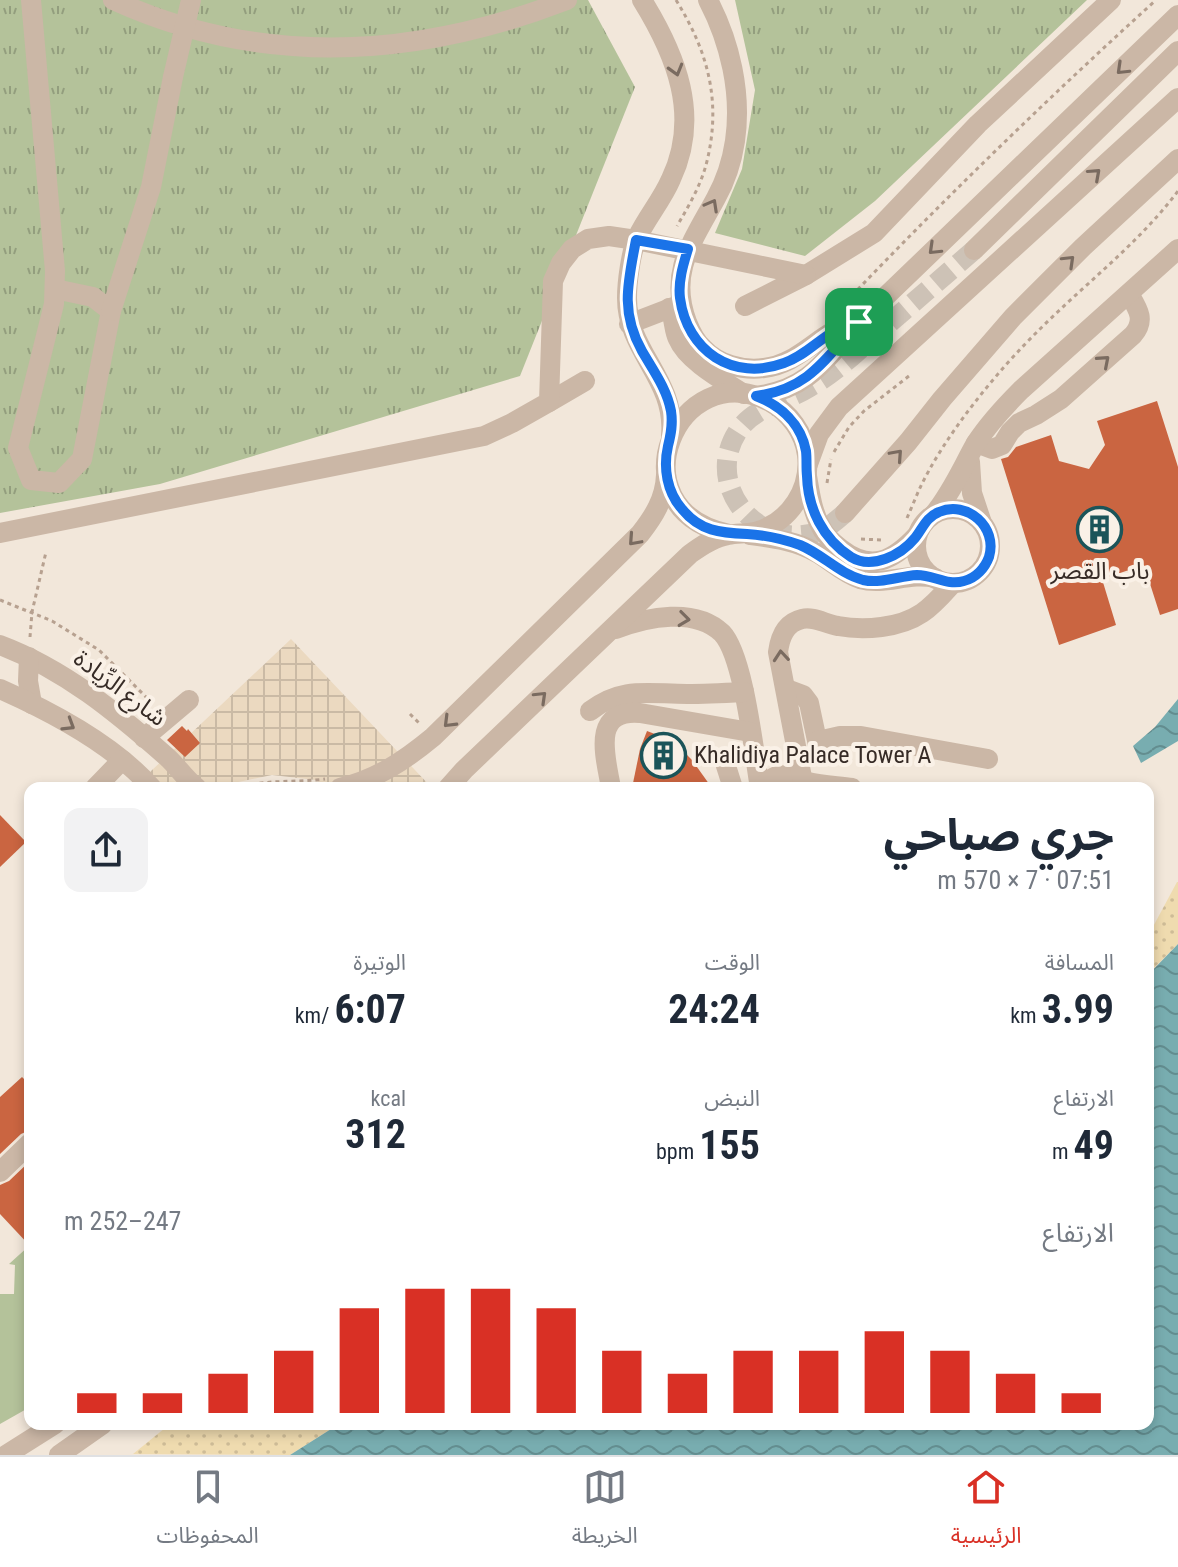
<!DOCTYPE html>
<html lang="ar">
<meta charset="utf-8">
<style>
:root{--surface:#fff;--page:#f2f2f3;--text:#1f2937;--muted:#747a83;--line:#e0e1e3;--accent:#d93025}
body{margin:0;font-family:"Roboto Condensed","Noto Sans Arabic",sans-serif;background:var(--page);color:var(--text);direction:rtl;height:100vh;display:flex;flex-direction:column;font-size:30px;white-space:nowrap}
*{box-sizing:border-box;margin:0}
p{font-size:26px;color:var(--muted)}
.icon{flex:none;width:44px;height:44px;fill:none;stroke:currentColor;stroke-width:2;stroke-linecap:round;stroke-linejoin:round}
.map{position:relative;flex:1;overflow:hidden;direction:ltr}
.side{position:absolute;left:24px;top:782px;width:1130px;height:648px;display:flex;flex-direction:column;background:var(--surface);border-radius:16px;box-shadow:0 4px 12px #0003;direction:rtl}
.side>*{flex:none}
.pin{position:absolute;display:grid;place-items:center;width:68px;height:68px;color:#fff;margin:-34px;border-radius:16px;box-shadow:0 4px 12px #0006}
.round{display:grid;place-items:center;flex:none;width:84px;height:84px;border-radius:16px;background:var(--page)}
.head{display:flex;align-items:center;justify-content:space-between;height:136px;padding:0 40px}
h1{font-size:44px;font-weight:700;line-height:60px}
.metrics{display:grid;grid-template-columns:repeat(3,1fr);gap:12px;height:136px;padding:8px 40px}
.metrics div{display:grid;align-content:center}
.metrics b{font-size:40px;font-weight:700}
.metrics small{font-size:22px;font-weight:400}
.metrics p{font-size:22px}
.chart{height:224px;padding:16px 40px}
.chart p{display:flex;justify-content:space-between}
.chart svg{width:100%;height:144px;margin-top:8px;stroke:var(--accent);stroke-width:6}
.tab-bar{display:flex;justify-content:space-around;align-items:center;height:112px;border-top:2px solid var(--line);background:var(--surface);font-size:22px;color:var(--muted)}
.tab-bar a{display:grid;justify-items:center;gap:4px}
.tab-bar .current{color:var(--accent)}
.map>svg:first-child{display:block}
.green{fill:#b4c29a}
.sand{fill:url(#sand-dots)}
.park{fill:url(#park-tufts)}
.plaza{fill:url(#plaza-grid)}
.water{fill:url(#water-waves)}
.building{fill:#ca6541}
.lines{fill:none;stroke-linecap:round;stroke-linejoin:round}
.minor-tunnel{stroke:#cdc2b6;stroke-width:20;stroke-dasharray:20 10;stroke-linecap:butt}
.path{stroke:#b7a190;stroke-width:3;stroke-dasharray:4 4;stroke-linecap:butt}
.minor{stroke:#cbb7a6;stroke-width:20}
.minor-bridge{stroke:#cbb7a6;stroke-width:20}
.oneway{stroke:#7a6b60}
.route-casing{stroke:#fff;stroke-width:16}
.route{stroke:#1a73e8;stroke-width:10}
.labels{text-anchor:middle;stroke-width:8;stroke-linejoin:round;paint-order:stroke}
.poi-label{font-size:24px;fill:#372c27;stroke:#faf1e7}
.street-label{font-size:24px;fill:#372c27;stroke:#faf1e7}
</style>
<div class="map">
<svg width="1178" height="1455" viewBox="0 0 1178 1455">
<defs>
<pattern id="sand-dots" width="8" height="8" patternUnits="userSpaceOnUse" patternTransform="scale(2)"><rect width="8" height="8" fill="#efdbaf"/><path d="M2 2h.1M6 6h.1" fill="none" stroke="#cebc97" stroke-width="1.8" stroke-linecap="round"/></pattern>
<pattern id="park-tufts" width="24" height="20" patternUnits="userSpaceOnUse" patternTransform="scale(2)"><rect width="24" height="20" fill="#b4c29a"/><path d="M3 7l-1-3M5 7V3M7 7l1-3M15 17l-1-3M17 17v-4M19 17l1-3" fill="none" stroke="#939e7e"/></pattern>
<pattern id="plaza-grid" width="8" height="8" patternUnits="userSpaceOnUse" patternTransform="scale(2)"><rect width="8" height="8" fill="#ebd9c0"/><path d="M0 4h8M4 0v8" fill="none" stroke="#cabaa5"/></pattern>
<pattern id="water-waves" width="16" height="10" patternUnits="userSpaceOnUse" patternTransform="scale(2)"><rect width="16" height="10" fill="#78adb0"/><path d="M0 5q4-4 8 0t8 0" fill="none" stroke="#638d8f"/></pattern>
</defs>
<rect width="100%" height="100%" fill="#f2e7da"/>
<polygon class="green" points="30,1245 30,1407 0,1424 0,1294 14,1294 15,1265 9,1264"/>
<g class="sand">
<polygon points="1177,882 1178,882 1178,944 1148,974 1148,936"/>
<polygon points="170,1424 339,1424 290,1455 133,1454"/>
</g>
<g class="park">
<polygon points="0,0 588,0 635,87 520,376 160,484 0,513"/>
<polygon points="735,0 1087,0 875,201 805,256 715,233 742,169 755,90"/>
</g>
<polygon class="plaza" points="291,639 432,788 331,788 316,780 272,775 229,784 222,788 133,788"/>
<g class="water">
<polygon points="1178,699 1178,741 1141,763 1133,746 1155,727"/>
<polygon points="1178,944 1178,1455 290,1455 339,1424 1148,1424 1148,975"/>
</g>
<g class="building">
<polygon points="1157,401 1178,467 1178,609 1160,615 1144,565 1102,579 1116,625 1059,645 1001,459 1008,457 1016,447 1051,435 1059,461 1089,469 1105,445 1097,421"/>
<polygon points="182,726 187,731 188,729 200,743 185,757 167,740"/>
<polygon points="647,731 673,741 692,760 712,788 632,788 640,749"/>
<polygon points="0,815 26,842 0,867"/>
<polygon points="22,1077 30,1085 30,1130 21,1134 0,1154 0,1097"/>
<polygon points="30,1161 30,1246 0,1214 0,1185 9,1181"/>
</g>
<g class="lines">
<path class="minor-tunnel" d="M845 513C837 520 829 527 820 531 759 554 702 485 738 431 755 406 786 402 810 387 835 373 856 353 877 334 909 306 942 278 974 250"/>
<g class="path">
<path d="M676 0C709 53 722 104 706 165 700 187 688 207 677 226"/>
<path d="M841 307C942 201 1047 99 1156 0"/>
<polyline points="834,452 849,427 864,411 909,376"/>
<polyline points="827,483 831,459"/>
<path d="M907 518C911 509 915 499 919 490 944 436 997 371 1040 329 1086 283 1139 243 1178 191"/>
<polyline points="861,539 882,540"/>
<polyline points="0,600 52,621 99,650 148,699 140,708"/>
<polyline points="30,637 32,612 46,552"/>
<polyline points="410,714 420,724"/>
<path d="M236 788C265 779 295 783 325 779"/>
</g>
<g class="minor">
<polyline points="31,0 55,271 54,304 18,448 31,480 59,483 82,459 111,311 93,297 55,289"/>
<path d="M113 0C262 68 417 58 567 0"/>
<path d="M642 0C676 55 701 116 671 179 662 200 647 217 637 238 631 252 627 282 627 298 627 352 676 379 671 435"/>
<path d="M708 0C730 42 742 93 735 141 732 161 726 180 716 198 693 241 668 272 687 322 691 332 695 341 703 348 718 364 742 371 764 368 801 364 820 330 855 323"/>
<polyline points="974,250 1178,51"/>
<polyline points="745,306 806,275 874,233 978,124 1111,0"/>
<path d="M669 308C675 318 673 329 678 339 687 361 724 381 744 394"/>
<polyline points="111,311 151,187 173,77"/>
<polyline points="629,324 681,304"/>
<path d="M756 396C810 389 825 360 859 322L1178 15"/>
<polyline points="549,402 585,381"/>
<path d="M976 443 992 449 1002 445 1010 432 1019 423 1036 415 1061 399 1133 335C1146 320 1138 309 1129 294"/>
<polyline points="970,462 972,493 981,520"/>
<polyline points="808,464 819,434 839,407 1178,98"/>
<path d="M807 476C810 493 812 510 820 525 824 535 832 542 841 549 871 572 893 561 917 535"/>
<circle cx="953" cy="546" r="37"/>
<polyline points="845,513 908,442 942,399 1013,317 1083,247 1178,159"/>
<path d="M934 514C952 492 962 468 976 443 989 423 1005 406 1021 390L1178 249"/>
<polyline points="0,533 484,436 512,423 549,402 553,281 561,263 572,249 588,239 609,236 636,240 806,275"/>
<path d="M750 535C773 538 797 541 817 553 831 561 844 574 860 579 885 586 909 572 935 578"/>
<path d="M616 629C647 617 695 607 722 633 744 656 754 754 760 788"/>
<path d="M0 645C64 669 116 712 167 757 178 767 185 779 197 788"/>
<polyline points="29,657 28,681 32,704"/>
<path d="M0 689C52 712 114 745 152 788"/>
<polyline points="787,689 803,695 809,703 819,750"/>
<path d="M590 711C622 686 649 694 687 694 706 694 725 693 744 692"/>
<polyline points="144,738 189,700"/>
<polyline points="818,741 840,736 861,736 988,759"/>
<polyline points="726,766 733,788"/>
<polyline points="95,788 122,760"/>
<path d="M340 788C377 779 404 761 433 737L640 534C654 516 665 499 666 475"/>
<path d="M448 788 464 770 690 554C701 546 714 537 728 535 738 533 748 534 758 531 790 521 811 489 807 455 804 433 790 413 770 402 678 353 611 509 729 534"/>
<path d="M611 788C606 758 590 709 640 713L750 732"/>
<path d="M762 788C780 766 787 778 808 782 822 785 838 786 852 788"/>
<path d="M804 788 778 652C780 637 785 623 802 619 814 616 825 624 838 626 864 631 900 628 922 613 934 605 944 593 953 583"/>
<polyline points="0,1172 30,1143"/>
<polyline points="6,1455 55,1424"/>
<polyline points="59,1455 103,1424"/>
</g>
<polyline class="minor-bridge" points="173,77 191,0"/>
</g>
<defs><path id="oneway-chevron" d="M-2-3.5L2.5 0L-2 3.5" fill="none" stroke-width="1.6" stroke-linecap="round" stroke-linejoin="round" transform="scale(2)"/></defs>
<g class="oneway">
<use href="#oneway-chevron" transform="translate(1122 69) rotate(136)"/>
<use href="#oneway-chevron" transform="translate(676 70) rotate(74)"/>
<use href="#oneway-chevron" transform="translate(1095 174) rotate(-42)"/>
<use href="#oneway-chevron" transform="translate(712 205) rotate(-61)"/>
<use href="#oneway-chevron" transform="translate(934 249) rotate(136)"/>
<use href="#oneway-chevron" transform="translate(1069 261) rotate(-44)"/>
<use href="#oneway-chevron" transform="translate(1104 361) rotate(-41)"/>
<use href="#oneway-chevron" transform="translate(897 455) rotate(-48)"/>
<use href="#oneway-chevron" transform="translate(634 540) rotate(132)"/>
<use href="#oneway-chevron" transform="translate(684 619) rotate(7)"/>
<use href="#oneway-chevron" transform="translate(781 656) rotate(-95)"/>
<use href="#oneway-chevron" transform="translate(541 697) rotate(-44)"/>
<use href="#oneway-chevron" transform="translate(449 722) rotate(135)"/>
<use href="#oneway-chevron" transform="translate(69 725) rotate(32)"/>
</g>
<g class="lines">
<defs>
<path id="route" d="M636 240 688 249C683 265 678 282 680 298 687 351 733 382 784 363 813 353 825 328 859 322 825 359 809 389 756 396 781 406 801 424 806 451 807 460 806 467 807 476 808 509 823 539 851 557 872 570 901 555 915 538 923 528 926 517 939 512 967 500 998 527 989 557 985 568 976 578 964 581 947 586 934 575 917 575 899 576 881 584 863 580 840 574 822 554 800 545 783 539 764 535 747 534 720 533 700 531 682 509 667 492 663 468 668 446 671 434 673 424 671 411 667 389 653 370 642 351 620 312 628 282 636 240Z"/>
</defs>
<use href="#route" class="route-casing"/>
<use href="#route" class="route"/>
</g>
<defs>
<symbol id="building-ring" viewBox="-11 -11 22 22"><circle r="9.5" fill="#faf1e7" stroke="#1b5459" stroke-width="1.5"/><path d="M-4-6H4V6H1V3H-1V6H-4ZM-2.5-4.3h1.7v1.8h-1.7ZM.8-4.3h1.7v1.8H.8ZM-2.5-1h1.7V.8h-1.7ZM.8-1h1.7V.8H.8Z" fill="#1b5459"/></symbol>
</defs>
<g fill-rule="evenodd">
<use href="#building-ring" x="1074" y="504" width="51" height="51"/>
<use href="#building-ring" x="638" y="730" width="51" height="51"/>
</g>
<g class="labels">
<g class="poi-label">
<text x="1100" y="579">باب القصر</text>
<text x="694" y="763" text-anchor="start">Khalidiya Palace Tower A</text>
</g>
<g class="street-label">
<text transform="translate(120 688) rotate(37)" y="8">شارع الرِّيادة</text>
</g>
</g>
</svg>
<div class="pin" style="left:859px;top:322px;background:#1e9e55"><svg class="icon" aria-label="arrive" viewBox="0 0 24 24"><path d="M6 21V4h12l-3 4 3 4H6"/></svg></div>
<section class="side">
<div class="head"><div><h1>جري صباحي</h1><p>07:51 · 7 × 570 m</p></div><a class="round"><svg class="icon" aria-label="share" viewBox="0 0 24 24"><path d="M12 15V3M7 8l5-5 5 5M5 13v7h14v-7"/></svg></a></div>
<div class="metrics">
<div><p>المسافة</p><b>3.99<small> km</small></b></div>
<div><p>الوقت</p><b>24:24</b></div>
<div><p>الوتيرة</p><b>6:07<small> /km</small></b></div>
</div>
<div class="metrics">
<div><p>الارتفاع</p><b>49<small> m</small></b></div>
<div><p>النبض</p><b>155<small> bpm</small></b></div>
<div><p>kcal</p><b>312</b></div>
</div>
<div class="chart"><p><span>الارتفاع</span>247–252 m</p>
<svg viewBox="0 0 160 44" preserveAspectRatio="none"><path d="M5 44V38M15 44V38M25 44V32M35 44V25M45 44V12M55 44V6M65 44V6M75 44V12M85 44V25M95 44V32M105 44V25M115 44V25M125 44V19M135 44V25M145 44V32M155 44V38"/></svg>
</div>
</section>
</div>
<nav class="tab-bar">
<a class="current"><svg class="icon" aria-label="home" viewBox="0 0 24 24"><path d="M3 11l9-7 9 7M6 9v11h12V9"/></svg>الرئيسية</a>
<a><svg class="icon" aria-label="map" viewBox="0 0 24 24"><path d="M3 6l6-2 6 2 6-2v14l-6 2-6-2-6 2zM9 4v14M15 6v14"/></svg>الخريطة</a>
<a><svg class="icon" aria-label="saved" viewBox="0 0 24 24"><path d="M7 4h10v16l-5-4-5 4z"/></svg>المحفوظات</a>
</nav>
